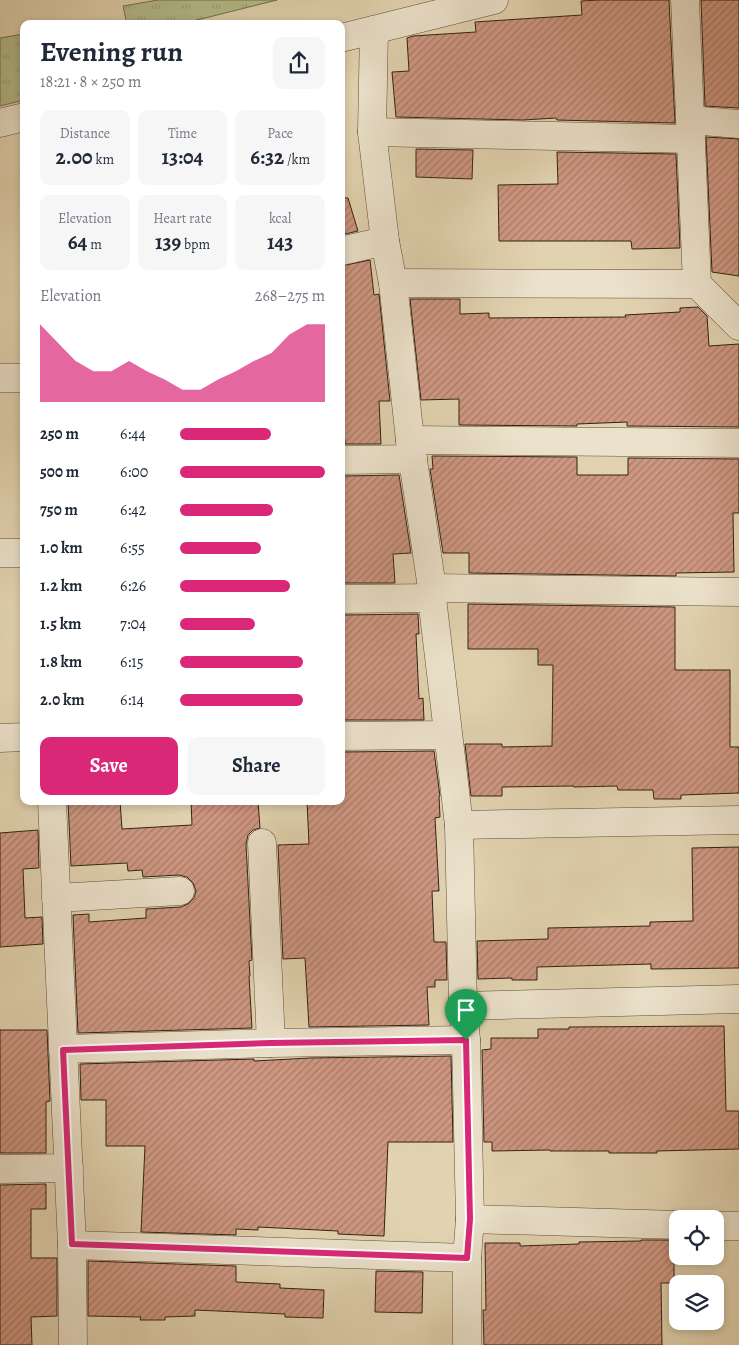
<!DOCTYPE html>
<meta charset="utf-8">
<style>
:root{--surface:#fff;--page:#f6f6f7;--text:#1f2937;--muted:#747a83;--accent:#db2777}
body{margin:0;font-family:Alegreya,serif;background:var(--page);color:var(--text);height:100vh;display:flex;flex-direction:column;font-size:19px;white-space:nowrap}
*{box-sizing:border-box;margin:0}
p{font-size:16px;color:var(--muted)}
.icon{flex:none;width:28px;height:28px;fill:none;stroke:currentColor;stroke-width:2;stroke-linecap:round;stroke-linejoin:round}
.map{position:relative;flex:1;overflow:hidden}
.panel{position:absolute;left:20px;top:20px;width:325px;height:785px;display:flex;flex-direction:column;background:var(--surface);border-radius:10px;box-shadow:0 2px 8px #0003}
.panel>*{flex:none}
.controls{position:absolute;left:669px;top:1210px;display:grid;gap:10px}
.controls a{display:grid;place-items:center;width:55px;height:55px;border-radius:10px;background:var(--surface);box-shadow:0 2px 8px #0003;font-size:25px}
.pin{position:absolute;display:grid;place-items:center;width:42px;height:42px;color:#fff;margin:-51px -21px;border-radius:50% 50% 50% 0;rotate:-45deg;box-shadow:0 0 5px #0007}
.pin .icon{rotate:45deg}
.round{display:grid;place-items:center;flex:none;width:52px;height:52px;border-radius:10px;background:var(--page)}
.head{display:flex;align-items:center;justify-content:space-between;height:85px;padding:0 20px}
h1{font-size:28px;font-weight:700;line-height:38px}
.figures{display:grid;grid-template-columns:repeat(3,1fr);gap:8px;height:85px;padding:5px 20px}
.figures div{display:grid;align-content:center;border-radius:10px;background:var(--page);text-align:center}
.figures b{font-size:21px;font-weight:700}
.figures small{font-size:14px;font-weight:400}
.figures p{font-size:14px}
.chart{height:140px;padding:10px 20px}
.chart p{display:flex;justify-content:space-between}
.chart svg{width:100%;height:90px;margin-top:5px;fill:var(--accent);opacity:.7}
.cta{display:flex;gap:10px;margin-top:auto;padding:10px 20px}
.cta a{flex:1;height:58px;border-radius:10px;background:var(--accent);color:#fff;font-size:20px;font-weight:700;line-height:58px;text-align:center}
.cta a+a{background:var(--page);color:var(--text)}
ul{padding:0 20px;list-style:none;font-size:16px}
li{display:grid;grid-template-columns:80px 60px 1fr;align-items:center;height:38px}
li i{height:12px;border-radius:6px;background:var(--accent)}
.map>svg:first-child{display:block}
.grass{fill:url(#grass-tufts);stroke:#746f4f}
.building{fill:url(#building-hatch);stroke:#332213}
.lines{fill:none;stroke-linecap:round;stroke-linejoin:round}
.minor-casing{stroke:#5f4e3a;stroke-width:29}
.minor{stroke:#ece2cc;stroke-width:28}
.route-casing{stroke:#fff;stroke-width:10}
.route{stroke:#db2777;stroke-width:6}
</style>
<div class="map">
<svg width="739" height="1345" viewBox="0 0 739 1345">
<defs>
<pattern id="grass-tufts" width="24" height="20" patternUnits="userSpaceOnUse" patternTransform="scale(1.25)"><rect width="24" height="20" fill="#b4bc8b"/><path d="M3 7l-1-3M5 7V3M7 7l1-3M15 17l-1-3M17 17v-4M19 17l1-3" fill="none" stroke="#9ba177"/></pattern>
<pattern id="building-hatch" width="6" height="6" patternUnits="userSpaceOnUse" patternTransform="scale(1.25)"><rect width="6" height="6" fill="#cf9782"/><path d="M-1 1l2-2M0 6l6-6M5 7l2-2" fill="none" stroke="#a97b69"/></pattern>
</defs>
<rect width="100%" height="100%" fill="#e2d3b0"/>
<filter id="stains"><feTurbulence type="fractalNoise" baseFrequency=".004" numOctaves="4"/><feColorMatrix values="0 0 0 0 .2 0 0 0 0 .09 0 0 0 0 .02 0 0 0 .5 -.17"/></filter>
<radialGradient id="worn" r=".72"><stop offset=".6" stop-color="#630" stop-opacity="0"/><stop offset="1" stop-color="#630" stop-opacity=".3"/></radialGradient>
<g class="grass">
<polygon points="158,0 277,0 181,24 127,24 123,6"/>
<polygon points="24,34 24,100 0,106 0,38"/>
</g>
<g class="building">
<polygon points="599,0 669,0 675,123 557,120 556,118 523,120 396,117 392,72 409,71 407,38 413,36 476,32 475,22 582,15 581,1"/>
<polygon points="701,0 739,0 739,108 705,106"/>
<polygon points="706,137 739,139 739,276 712,272"/>
<polygon points="416,149 473,150 472,179 416,177"/>
<polygon points="557,152 676,154 680,248 632,249 631,241 499,241 498,185 558,184"/>
<polygon points="341,198 348,198 358,231 341,235"/>
<polygon points="370,260 374,295 379,294 390,401 379,401 381,444 345,444 341,384 341,266"/>
<polygon points="410,299 460,299 460,314 489,313 489,318 626,317 625,315 680,312 680,308 698,307 707,316 709,346 739,344 739,427 627,426 627,422 577,424 577,426 459,425 459,399 421,400"/>
<polygon points="432,456 577,457 577,475 628,475 628,458 739,459 739,513 733,513 734,572 676,573 676,576 469,573 469,553 443,553 430,469 433,469"/>
<polygon points="399,475 411,553 393,554 395,583 343,583 342,564 343,476"/>
<polygon points="468,604 675,607 675,670 730,670 730,747 739,747 739,793 681,795 681,799 654,799 653,790 618,790 617,786 574,787 574,786 502,787 502,796 471,796 465,744 502,744 502,747 552,746 553,665 538,665 538,649 468,649"/>
<polygon points="418,614 419,634 416,634 419,699 423,698 424,720 341,720 341,617 344,617 344,615"/>
<polygon points="434,751 440,796 439,796 440,817 435,818 439,891 432,891 434,942 446,942 447,980 435,980 435,987 427,987 429,1025 309,1027 305,958 283,959 278,845 309,844 307,801 341,801 341,752"/>
<polygon points="68,801 120,801 122,829 192,825 191,801 258,801 260,828 253,830 248,835 246,844 252,960 249,961 250,976 249,976 252,1028 78,1033 73,915 89,914 89,922 146,918 146,909 181,907 188,904 194,898 196,891 193,883 187,877 179,875 143,877 142,870 128,871 127,863 71,866"/>
<polygon points="38,830 39,868 23,869 25,918 42,917 43,944 0,947 0,833"/>
<polygon points="739,847 739,968 651,969 651,964 537,967 537,980 512,980 512,978 478,979 477,941 548,939 548,928 650,926 650,922 693,921 692,848"/>
<polygon points="724,1026 726,1111 739,1111 739,1149 657,1151 657,1153 609,1153 609,1151 550,1151 550,1150 492,1151 492,1142 484,1142 482,1050 491,1049 491,1038 538,1038 538,1029 569,1029 569,1027"/>
<polygon points="0,1030 47,1030 50,1101 46,1102 46,1153 0,1153"/>
<polygon points="451,1056 453,1142 388,1142 384,1236 338,1234 338,1231 258,1227 258,1230 236,1229 236,1235 141,1232 145,1146 106,1146 106,1100 81,1100 80,1064 254,1059 254,1061 310,1058"/>
<polygon points="46,1184 46,1209 31,1209 31,1258 57,1258 57,1316 31,1317 32,1345 0,1345 0,1185"/>
<polygon points="641,1240 674,1240 674,1283 661,1283 662,1345 484,1345 483,1310 486,1310 485,1243 520,1243 520,1246 579,1244 579,1242 641,1241"/>
<polygon points="88,1261 236,1266 236,1282 280,1284 280,1288 324,1290 323,1318 285,1317 285,1314 195,1310 195,1316 165,1317 165,1320 140,1320 141,1317 88,1316"/>
<polygon points="376,1271 423,1272 422,1313 375,1312"/>
</g>
<g class="lines">
<defs>
<g id="minor">
<polyline points="685,0 697,284 739,326"/>
<polyline points="374,30 372,132 385,241 393,283 410,440 432,588 432,598 459,825 463,1006 466,1040 470,1219 467,1258 467,1345"/>
<polyline points="341,38 494,0"/>
<polyline points="690,120 739,124"/>
<polyline points="0,123 24,117"/>
<polyline points="372,132 691,139"/>
<polyline points="341,251 385,241"/>
<polyline points="393,283 697,284"/>
<polyline points="0,378 24,378"/>
<polyline points="410,440 739,443"/>
<polyline points="341,460 413,459"/>
<polyline points="0,553 24,553"/>
<polyline points="432,588 739,592"/>
<polyline points="341,599 432,598"/>
<polyline points="341,736 448,735"/>
<polyline points="0,738 24,737"/>
<polyline points="52,801 72,1245 73,1345"/>
<polyline points="459,825 739,820"/>
<polyline points="262,843 271,1043"/>
<polyline points="56,898 180,891"/>
<polyline points="463,1006 739,999"/>
<polyline points="63,1049 271,1043 466,1040"/>
<polyline points="0,1169 69,1168"/>
<polyline points="470,1219 678,1225"/>
<polyline points="715,1226 739,1226"/>
<polyline points="72,1245 467,1258"/>
</g>
</defs>
<use href="#minor" class="minor-casing"/>
<use href="#minor" class="minor"/>
</g>
<g class="lines">
<defs>
<polygon id="route" points="466,1040 470,1219 467,1258 72,1244 63,1050 271,1043"/>
</defs>
<use href="#route" class="route-casing"/>
<use href="#route" class="route"/>
</g>
<rect width="100%" height="100%" filter="url(#stains)"/>
<rect width="100%" height="100%" fill="url(#worn)"/>
</svg>
<div class="controls">
<a><svg class="icon" aria-label="locate" viewBox="0 0 24 24"><circle cx="12" cy="12" r="6"/><path d="M12 2v4M12 18v4M2 12h4M18 12h4"/></svg></a>
<a><svg class="icon" aria-label="layers" viewBox="0 0 24 24"><path d="M12 4l9 5-9 5-9-5zM3 14l9 5 9-5"/></svg></a>
</div>
<div class="pin" style="left:466px;top:1040px;background:#1e9e55"><svg class="icon" aria-label="arrive" viewBox="0 0 24 24"><path d="M6 21V4h12l-3 4 3 4H6"/></svg></div>
<section class="panel">
<div class="head"><div><h1>Evening run</h1><p>18:21 · 8 × 250 m</p></div><a class="round"><svg class="icon" aria-label="share" viewBox="0 0 24 24"><path d="M12 15V3M7 8l5-5 5 5M5 13v7h14v-7"/></svg></a></div>
<div class="figures">
<div><p>Distance</p><b>2.00<small> km</small></b></div>
<div><p>Time</p><b>13:04</b></div>
<div><p>Pace</p><b>6:32<small> /km</small></b></div>
</div>
<div class="figures">
<div><p>Elevation</p><b>64<small> m</small></b></div>
<div><p>Heart rate</p><b>139<small> bpm</small></b></div>
<div><p>kcal</p><b>143</b></div>
</div>
<div class="chart"><p><span>Elevation</span>268–275 m</p>
<svg viewBox="0 0 160 44" preserveAspectRatio="none"><path d="M0 44V6L10 15L20 24L30 29L40 29L50 24L60 29L70 33L80 38L90 38L100 33L110 29L120 24L130 20L140 11L150 6L160 6V44z"/></svg>
</div>
<ul>
<li><b>250 m</b>6:44<i style="width:63%"></i></li>
<li><b>500 m</b>6:00<i style="width:100%"></i></li>
<li><b>750 m</b>6:42<i style="width:64%"></i></li>
<li><b>1.0 km</b>6:55<i style="width:56%"></i></li>
<li><b>1.2 km</b>6:26<i style="width:76%"></i></li>
<li><b>1.5 km</b>7:04<i style="width:52%"></i></li>
<li><b>1.8 km</b>6:15<i style="width:85%"></i></li>
<li><b>2.0 km</b>6:14<i style="width:85%"></i></li>
</ul>
<div class="cta"><a>Save</a><a>Share</a></div>
</section>
</div>
